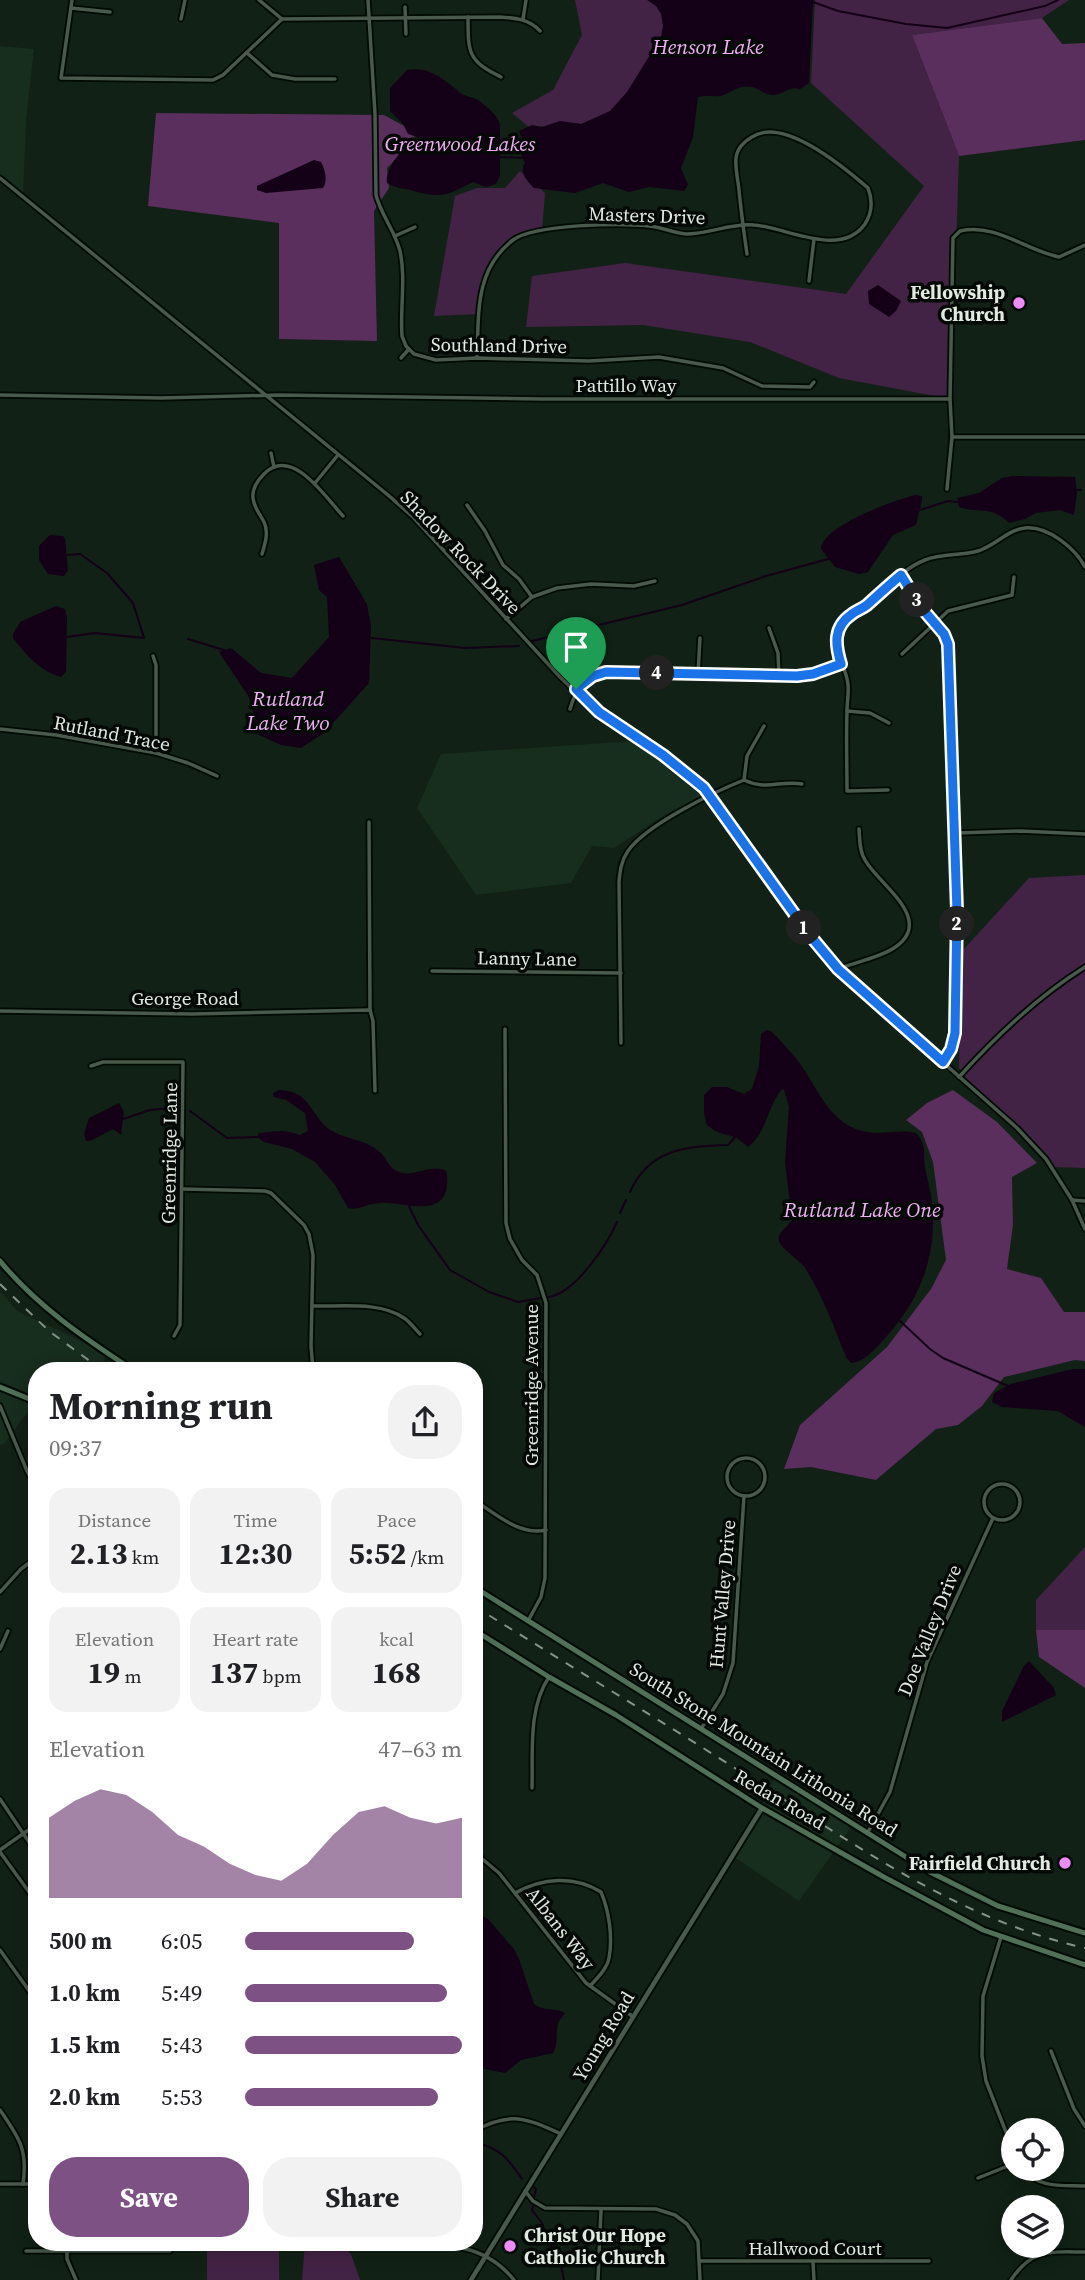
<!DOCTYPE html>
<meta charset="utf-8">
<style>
:root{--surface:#fff;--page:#f2f2f2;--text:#202124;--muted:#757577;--accent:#7d5183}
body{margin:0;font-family:"Source Serif 4",serif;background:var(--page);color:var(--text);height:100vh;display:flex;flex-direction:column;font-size:26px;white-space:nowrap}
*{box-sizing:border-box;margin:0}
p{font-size:23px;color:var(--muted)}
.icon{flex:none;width:38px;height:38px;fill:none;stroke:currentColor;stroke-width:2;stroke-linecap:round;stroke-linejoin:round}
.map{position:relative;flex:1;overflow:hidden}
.drawer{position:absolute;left:28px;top:1362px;width:455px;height:889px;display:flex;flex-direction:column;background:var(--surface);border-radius:28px;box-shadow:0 4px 18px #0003}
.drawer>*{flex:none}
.tools{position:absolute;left:1001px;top:2118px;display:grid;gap:14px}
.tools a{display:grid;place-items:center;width:63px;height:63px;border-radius:50%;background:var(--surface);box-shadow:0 4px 18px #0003;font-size:35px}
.pin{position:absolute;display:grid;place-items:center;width:60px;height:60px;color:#fff;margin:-72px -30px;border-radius:50% 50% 50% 0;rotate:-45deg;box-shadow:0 0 7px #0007}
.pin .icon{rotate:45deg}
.km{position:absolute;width:35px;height:35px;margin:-18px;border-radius:50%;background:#222;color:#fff;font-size:19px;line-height:35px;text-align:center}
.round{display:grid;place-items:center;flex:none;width:74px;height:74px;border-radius:28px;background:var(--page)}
.head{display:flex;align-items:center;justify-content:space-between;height:119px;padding:0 21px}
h1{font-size:38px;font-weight:700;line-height:52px}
.figures{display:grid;grid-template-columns:repeat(3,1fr);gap:10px;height:119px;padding:7px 21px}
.figures div{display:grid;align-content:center;border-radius:18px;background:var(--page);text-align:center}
.figures b{font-size:30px;font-weight:700}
.figures small{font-size:19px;font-weight:400}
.figures p{font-size:19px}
.chart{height:196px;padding:14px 21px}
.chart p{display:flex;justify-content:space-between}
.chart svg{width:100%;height:126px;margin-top:7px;fill:var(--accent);opacity:.7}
.button{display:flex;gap:14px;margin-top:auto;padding:14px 21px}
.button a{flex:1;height:80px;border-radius:28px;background:var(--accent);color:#fff;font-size:28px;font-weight:700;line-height:80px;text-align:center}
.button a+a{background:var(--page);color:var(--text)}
ul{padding:0 21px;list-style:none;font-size:23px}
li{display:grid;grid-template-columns:112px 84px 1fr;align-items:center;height:52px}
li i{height:18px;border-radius:9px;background:var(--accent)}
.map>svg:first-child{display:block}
.built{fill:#172d1d}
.green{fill:#432345}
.forest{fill:#5a2e5d}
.water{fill:#140017}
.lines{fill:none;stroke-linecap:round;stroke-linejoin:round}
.stream{stroke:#140017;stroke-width:2}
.minor-casing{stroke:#010a03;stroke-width:7}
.tertiary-casing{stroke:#010a03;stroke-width:8}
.secondary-casing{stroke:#010a03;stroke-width:9}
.minor{stroke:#495a4c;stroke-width:3.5}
.tertiary{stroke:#495a4c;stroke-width:4.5}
.secondary{stroke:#507058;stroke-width:5}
.rail{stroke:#869389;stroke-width:2;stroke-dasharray:9 9;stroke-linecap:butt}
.route-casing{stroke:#fff;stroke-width:14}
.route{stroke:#1a73e8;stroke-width:9}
.poi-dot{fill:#ef8bf7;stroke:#040905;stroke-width:2.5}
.labels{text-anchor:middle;stroke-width:7;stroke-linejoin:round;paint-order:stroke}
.street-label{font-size:19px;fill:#e0eae1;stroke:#040905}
.poi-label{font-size:19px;font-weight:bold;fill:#e0eae1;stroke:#040905;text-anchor:end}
.water-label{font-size:21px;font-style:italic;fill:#f2aef6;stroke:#040905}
</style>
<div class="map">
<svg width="1085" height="2280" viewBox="0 0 1085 2280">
<rect width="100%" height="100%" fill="#112115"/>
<g class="built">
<polygon points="0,46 34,49 26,121 23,195 0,174"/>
<polygon points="634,741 704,798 668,813 614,848 592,846 571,883 476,895 417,808 441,754"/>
<polygon points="0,1291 17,1311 107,1353 100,1370 37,1370 37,1407 32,1406 4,1444 0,1445"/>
<polygon points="776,1776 854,1823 799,1901 733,1856"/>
</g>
<g class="green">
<polygon points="575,0 651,0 665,12 673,30 635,100 595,125 572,123 530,128 512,113 553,90 582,35"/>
<polygon points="815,0 1069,0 1042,18 912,35 959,156 951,399 839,378 750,342 643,325 526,327 532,276 625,263 846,294 924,186 811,83"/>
<polygon points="520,171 545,193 542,231 507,244 487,276 480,314 434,316 455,196 477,188 505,188"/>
<polygon points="1085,875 1085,1168 1052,1167 1027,1140 974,1089 959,1068 962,951 1029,878"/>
<polygon points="1085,1547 1085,1630 1036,1630 1036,1600"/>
<rect x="207" y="2242" width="72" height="38"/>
<polygon points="305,2242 339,2242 351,2254 360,2280 302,2280"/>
</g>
<g class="forest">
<polygon points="1042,18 1062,44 1085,43 1085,140 959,156 912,35"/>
<polygon points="156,113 384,115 417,133 405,150 387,168 389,188 374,211 377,341 279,339 279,223 148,206"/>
<polygon points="953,1090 997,1122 1037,1163 1012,1177 1013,1225 1007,1269 1041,1278 1064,1312 1085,1312 1085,1361 1075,1360 1004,1377 982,1406 958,1425 936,1429 876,1480 811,1467 784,1469 800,1425 887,1347 931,1289 946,1260 933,1162 922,1132 906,1120 927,1103"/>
<polygon points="1036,1630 1085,1630 1085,1688 1039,1657"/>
</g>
<g class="water">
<path d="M647 0H813L809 83 800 89C788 86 785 94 774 95 766 96 760 89 752 87 737 84 731 94 720 96 712 97 706 95 698 97L693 137 681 168 688 185 684 191 649 187 629 192 603 183 575 193 534 188C527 181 519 173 525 163L521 155 525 148 519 131 532 125 542 127 560 121 581 124 610 111 627 92 661 37 663 26 661 14 656 6Z"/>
<path d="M407 70C431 66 445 81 462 94 467 97 473 97 478 100 486 106 498 115 500 125V176L496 184 486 187 473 182C447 195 443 199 414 191 404 188 397 189 387 183 385 169 401 149 413 141L421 142 420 138 408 134 403 124 390 111V88Z"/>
<path d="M314 160 321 162C325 170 328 180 323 188L266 193 257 190V186Z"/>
<polygon points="878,285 901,301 896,311 889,317 869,304 868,291"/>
<path d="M1012 476 1075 477 1077 493 1074 515 1060 510 1036 513 1025 519 1009 523C991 505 980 514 959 507L957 498 979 493 1002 478Z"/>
<path d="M915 495 922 496V500L916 525 893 535 868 572 859 574 835 567 821 549C821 527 894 500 915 495Z"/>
<polygon points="50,535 63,536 65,539 68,570 64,576 48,574 39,560 39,546"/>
<polygon points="339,557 367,604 371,626 369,683 324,733 301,748 281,745 259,735 249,697 219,652 231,648 261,673 292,678 329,637 327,597 319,590 314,565"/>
<path d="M56 606 65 609 67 618 66 672 61 677C40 671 26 655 13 638V634L20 622Z"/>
<path d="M767 1030 772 1032C782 1042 793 1054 801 1065 819 1091 831 1126 867 1132 883 1135 899 1129 916 1133 927 1145 923 1154 925 1168 928 1182 932 1196 933 1211 935 1261 919 1301 885 1338 876 1348 865 1362 851 1363L846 1357C834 1327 823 1296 805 1268 800 1260 781 1249 779 1241 777 1232 788 1227 792 1220L785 1162 789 1107 784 1090 782 1089C767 1107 767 1132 748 1147L737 1138 715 1131 707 1125 704 1113V1095L712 1087H727L744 1094 752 1089 759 1066 761 1034Z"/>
<path d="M279 1090C313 1091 310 1118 332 1131 348 1140 366 1139 381 1153 388 1160 389 1169 399 1172 415 1178 430 1163 446 1171 448 1177 447 1181 447 1187 442 1219 400 1201 380 1203 368 1203 358 1211 348 1208L335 1185 315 1162 292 1149 264 1142 257 1137 259 1133C277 1131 283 1129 300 1135L308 1131 305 1113 286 1100 274 1097 273 1093Z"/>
<polygon points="119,1103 124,1112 121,1135 113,1129 90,1141 86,1141 84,1134 89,1118"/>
<polygon points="1073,1369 1085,1369 1085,1427 1058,1411 1002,1407 992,1402 994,1393 1011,1384"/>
<polygon points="1029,1661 1054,1688 1056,1695 1002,1722 1002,1711 1024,1666"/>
<path d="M474 1912 488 1919 514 1949 519 1959 534 2004C544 2012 555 2007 565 2013 563 2017 559 2020 558 2024 555 2034 559 2044 553 2053L521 2060 505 2073 474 2067Z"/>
</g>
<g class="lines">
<g class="stream">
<polyline points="813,2 838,11 906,24 947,28 1045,6 1058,0"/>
<polyline points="500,157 524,158"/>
<polyline points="1077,490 1081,490"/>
<polyline points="920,510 948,501 957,502"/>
<polyline points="67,637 95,633 144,638 133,603 107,573 80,554 67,555"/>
<polyline points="372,638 465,648 519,646"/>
<polyline points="188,639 224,650"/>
<polyline points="532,641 682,605 766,576 828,559"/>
<polyline points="190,1111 227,1138 257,1137"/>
<polyline points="123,1119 150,1110 178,1107"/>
<path d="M630 1192C649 1149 686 1146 728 1145L735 1137"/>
<polyline points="409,1206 418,1225 450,1270 489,1292 518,1302 541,1298"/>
<polyline points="620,1213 626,1200"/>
<path d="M549 1297C575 1293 607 1245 617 1222"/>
<polyline points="899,1320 930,1349 943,1358 1008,1386"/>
<path d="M474 2142C501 2149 507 2157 522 2179"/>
<polyline points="533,2186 536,2189 534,2198"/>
<polyline points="533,2206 532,2210 542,2223 548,2242 559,2255 564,2280"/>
</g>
<defs>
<g id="minor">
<path d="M72 0 61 78 213 80 223 75 282 19 500 17C516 18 529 19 540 31"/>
<polyline points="259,0 282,19"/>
<path d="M368 0 375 114 376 195C381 215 395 231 400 251 406 278 400 308 402 336L406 346 414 354 436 360 477 358 589 361 659 357 723 368 762 386 810 387 814 382"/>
<polyline points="405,7 406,34"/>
<polyline points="71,8 110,12"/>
<path d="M468 17C468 53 468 61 501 77"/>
<polyline points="181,19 185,0"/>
<polyline points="523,19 526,0"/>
<polyline points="247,53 272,75 295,79 335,79"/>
<polyline points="0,178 388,495 413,517 560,677 586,702 704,788 808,933 838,969 1017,1128 1046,1159 1072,1200 1085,1229"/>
<polyline points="395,236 415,227"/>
<polyline points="809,281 814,239"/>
<polyline points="401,358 409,349"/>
<path d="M477 358C479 315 474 270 513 240 535 224 621 223 649 226 662 227 673 233 686 234 709 234 731 223 754 225 786 227 840 259 865 224 872 213 873 201 868 188 845 168 783 116 752 137 744 141 737 149 736 158 735 168 738 180 739 190 741 211 744 233 747 254"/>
<polyline points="0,395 161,398 279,395 542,399 950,399"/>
<polyline points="952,437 1085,437"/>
<polyline points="271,453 274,467"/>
<polyline points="315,483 338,455"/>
<path d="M947 489 952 437 950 399 953 238 960 231C996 223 1025 250 1059 257L1085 245"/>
<polyline points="467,505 485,531 503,565 519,579 532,597"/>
<path d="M262 554C265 544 269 532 264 522 260 514 254 508 253 498 252 489 258 480 264 474 292 445 326 498 343 516"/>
<polyline points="901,575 920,606 946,637 948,644 957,911 955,1033 951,1049 943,1062"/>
<polyline points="506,619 532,597 557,588 591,584 634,586 655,581"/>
<polyline points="769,628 778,653 779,676"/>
<polyline points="902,654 948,611 1012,595 1014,577"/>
<polyline points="153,656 156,665 156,753"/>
<polyline points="698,674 700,638"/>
<path d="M570 709C576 689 583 676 606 672L797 676 813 674 841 664"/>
<polyline points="847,711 870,713 889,723"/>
<polyline points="0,729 56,735 156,753 188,763 217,776"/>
<path d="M744 780C767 791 780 780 802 784"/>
<path d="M888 790 847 791C847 764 846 738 847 711 847 702 849 693 848 685 847 666 829 648 839 629 845 616 857 613 866 605 885 590 902 569 925 560 942 553 961 556 978 551 995 546 1007 530 1025 528 1048 526 1075 548 1085 567"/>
<polyline points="369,822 370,1010"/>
<polyline points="956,833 1021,831 1085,834"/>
<path d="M838 969C856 962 878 958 894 948 937 920 878 884 865 860 859 851 860 839 859 829"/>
<polyline points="432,971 621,973"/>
<polyline points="0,1011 192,1014 370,1010 373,1021 375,1091"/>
<polyline points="505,1029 506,1223 510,1239 522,1260 537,1275 546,1303 545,1578 541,1597 528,1621"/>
<path d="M621 1043 619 882C620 871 621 861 628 851 646 825 714 792 744 780L747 756 764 726"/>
<polyline points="91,1066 103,1062 183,1062 180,1325 174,1336"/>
<path d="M959 1077C997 1035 1037 997 1085 967"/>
<polyline points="183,1189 265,1191 271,1193 304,1225 309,1234 313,1255 311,1346 313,1370"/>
<polyline points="1072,1200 1085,1201"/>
<path d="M312 1306C340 1307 380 1301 404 1318 410 1322 415 1329 420 1334"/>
<polyline points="0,1406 27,1471 37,1488"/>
<circle cx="746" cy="1477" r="19"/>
<circle cx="1002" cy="1502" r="18"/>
<path d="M474 1500C495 1513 519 1536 546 1530"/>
<polyline points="0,1592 21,1569 37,1557"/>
<polyline points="0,1649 8,1631"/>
<polyline points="701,1729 723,1694 733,1663 744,1496"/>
<path d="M532 1788C533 1752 528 1708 549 1677"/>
<polyline points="0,1799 37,1854"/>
<polyline points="868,1832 890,1792 927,1662 993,1518"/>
<polyline points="0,1850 37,1824"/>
<polyline points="0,1852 37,1903"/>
<polyline points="474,1852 499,1873 586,1983 632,2016"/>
<path d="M515 1893C542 1878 574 1875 601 1892 609 1911 613 1937 609 1958 607 1969 597 1978 590 1986"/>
<polyline points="1001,1937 983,1996 982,2056 986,2081 1013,2150"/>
<polyline points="0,1950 37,2002"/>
<polyline points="1051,2051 1074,2109 1085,2126"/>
<path d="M0 2110C19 2138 28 2149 23 2184"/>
<path d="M474 2131C510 2111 526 2118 561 2134"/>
<path d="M1023 2168C1038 2189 1062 2185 1085 2186"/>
<polyline points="978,2178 1013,2164"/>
<polyline points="0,2184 37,2184"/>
<polyline points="525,2191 533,2201 545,2208 656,2209 675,2215 687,2224 698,2241 700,2280"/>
<path d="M391 2246C438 2245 481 2239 514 2280"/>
<polyline points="67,2250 67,2259 76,2280"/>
<polyline points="26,2251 170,2251"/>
<polyline points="700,2261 929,2261"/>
<polyline points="813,2262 814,2280"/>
<polyline points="598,2280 601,2210"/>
<path d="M1011 2280C1032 2248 1051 2252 1085 2252"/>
</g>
<polyline id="tertiary" points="471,2280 762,1808"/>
<g id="secondary">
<path d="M0 1261C37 1306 84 1338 133 1370"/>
<polyline points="0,1387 37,1402"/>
<polyline points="474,1587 930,1872 998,1906 1085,1933"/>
<polyline points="474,1630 549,1677 616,1715 762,1808 882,1876 983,1930 1085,1965"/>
</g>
</defs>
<use href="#minor" class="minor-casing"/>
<use href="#tertiary" class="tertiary-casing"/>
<use href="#secondary" class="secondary-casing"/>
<use href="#minor" class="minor"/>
<use href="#tertiary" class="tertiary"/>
<use href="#secondary" class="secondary"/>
<g class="rail">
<polyline points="0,1284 49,1331 102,1370"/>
<path d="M474 1606C570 1666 668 1725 763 1786 867 1853 963 1920 1085 1948"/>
</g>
</g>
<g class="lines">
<defs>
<path id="route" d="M901 575 920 606 944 634 948 644 957 911 955 1033 951 1049 943 1062 838 969 808 933 704 788 663 755 599 712 576 689 593 676 606 672 797 676 813 674 841 664C835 644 833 627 852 614 857 610 862 609 867 605 878 595 889 585 901 575Z"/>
</defs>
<use href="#route" class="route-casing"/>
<use href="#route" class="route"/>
</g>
<g class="poi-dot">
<circle cx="1019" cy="303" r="7"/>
<circle cx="1065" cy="1863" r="7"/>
<circle cx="510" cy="2246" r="7"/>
</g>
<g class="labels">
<g class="street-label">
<text transform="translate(647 215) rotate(2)" y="7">Masters Drive</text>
<text transform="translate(499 345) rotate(1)" y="7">Southland Drive</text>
<text x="626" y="392">Pattillo Way</text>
<text transform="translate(461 552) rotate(46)" y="7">Shadow Rock Drive</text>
<text transform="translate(112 733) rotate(11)" y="7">Rutland Trace</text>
<text transform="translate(527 958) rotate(1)" y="7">Lanny Lane</text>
<text x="185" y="1005">George Road</text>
<text transform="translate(169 1153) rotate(-89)" y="7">Greenridge Lane</text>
<text transform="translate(531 1385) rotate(-90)" y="7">Greenridge Avenue</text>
<text transform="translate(722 1594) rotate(-85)" y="7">Hunt Valley Drive</text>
<text transform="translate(929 1630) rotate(-68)" y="7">Doe Valley Drive</text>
<text transform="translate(764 1749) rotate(32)" y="7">South Stone Mountain Lithonia Road</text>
<text transform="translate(780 1799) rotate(30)" y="7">Redan Road</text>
<text transform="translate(561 1928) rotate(52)" y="7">Albans Way</text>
<text transform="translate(603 2036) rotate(-59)" y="7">Young Road</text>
<text x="815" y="2255">Hallwood Court</text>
</g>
<g class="poi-label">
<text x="1005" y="299">Fellowship<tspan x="1005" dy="22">Church</tspan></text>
<text x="1051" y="1870">Fairfield Church</text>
<text x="524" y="2242" text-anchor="start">Christ Our Hope<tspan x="524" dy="22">Catholic Church</tspan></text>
</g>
<g class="water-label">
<text x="708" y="54">Henson Lake</text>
<text x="460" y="151">Greenwood Lakes</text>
<text x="288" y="706">Rutland<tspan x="288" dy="24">Lake Two</tspan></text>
<text x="862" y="1217">Rutland Lake One</text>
</g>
</g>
</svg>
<div class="tools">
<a><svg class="icon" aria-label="locate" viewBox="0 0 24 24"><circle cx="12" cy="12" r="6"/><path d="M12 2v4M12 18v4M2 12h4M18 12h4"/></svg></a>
<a><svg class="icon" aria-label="layers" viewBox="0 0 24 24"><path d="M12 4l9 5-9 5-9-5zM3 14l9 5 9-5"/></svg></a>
</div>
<div class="pin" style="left:576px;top:689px;background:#1e9e55"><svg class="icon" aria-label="arrive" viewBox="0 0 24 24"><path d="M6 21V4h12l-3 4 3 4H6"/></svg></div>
<b class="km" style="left:804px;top:928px">1</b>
<b class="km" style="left:957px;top:924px">2</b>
<b class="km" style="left:917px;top:600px">3</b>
<b class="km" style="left:657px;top:673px">4</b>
<section class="drawer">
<div class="head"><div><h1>Morning run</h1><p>09:37</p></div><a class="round"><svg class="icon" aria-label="share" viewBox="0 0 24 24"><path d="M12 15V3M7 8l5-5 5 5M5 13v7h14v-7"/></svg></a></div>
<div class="figures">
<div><p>Distance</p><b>2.13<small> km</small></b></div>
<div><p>Time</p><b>12:30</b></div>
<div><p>Pace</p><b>5:52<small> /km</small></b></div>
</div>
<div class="figures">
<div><p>Elevation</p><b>19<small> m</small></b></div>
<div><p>Heart rate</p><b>137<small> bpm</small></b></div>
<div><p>kcal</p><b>168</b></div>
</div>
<div class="chart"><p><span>Elevation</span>47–63 m</p>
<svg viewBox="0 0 160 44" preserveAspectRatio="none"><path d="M0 44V16L10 10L20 6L30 8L40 14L50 22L60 26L70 32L80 36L90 38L100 32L110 22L120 14L130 12L140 16L150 18L160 16V44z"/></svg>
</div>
<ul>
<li><b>500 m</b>6:05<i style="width:78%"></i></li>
<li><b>1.0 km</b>5:49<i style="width:93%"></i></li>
<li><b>1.5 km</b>5:43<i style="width:100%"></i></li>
<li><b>2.0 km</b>5:53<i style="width:89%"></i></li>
</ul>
<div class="button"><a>Save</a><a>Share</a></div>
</section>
</div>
